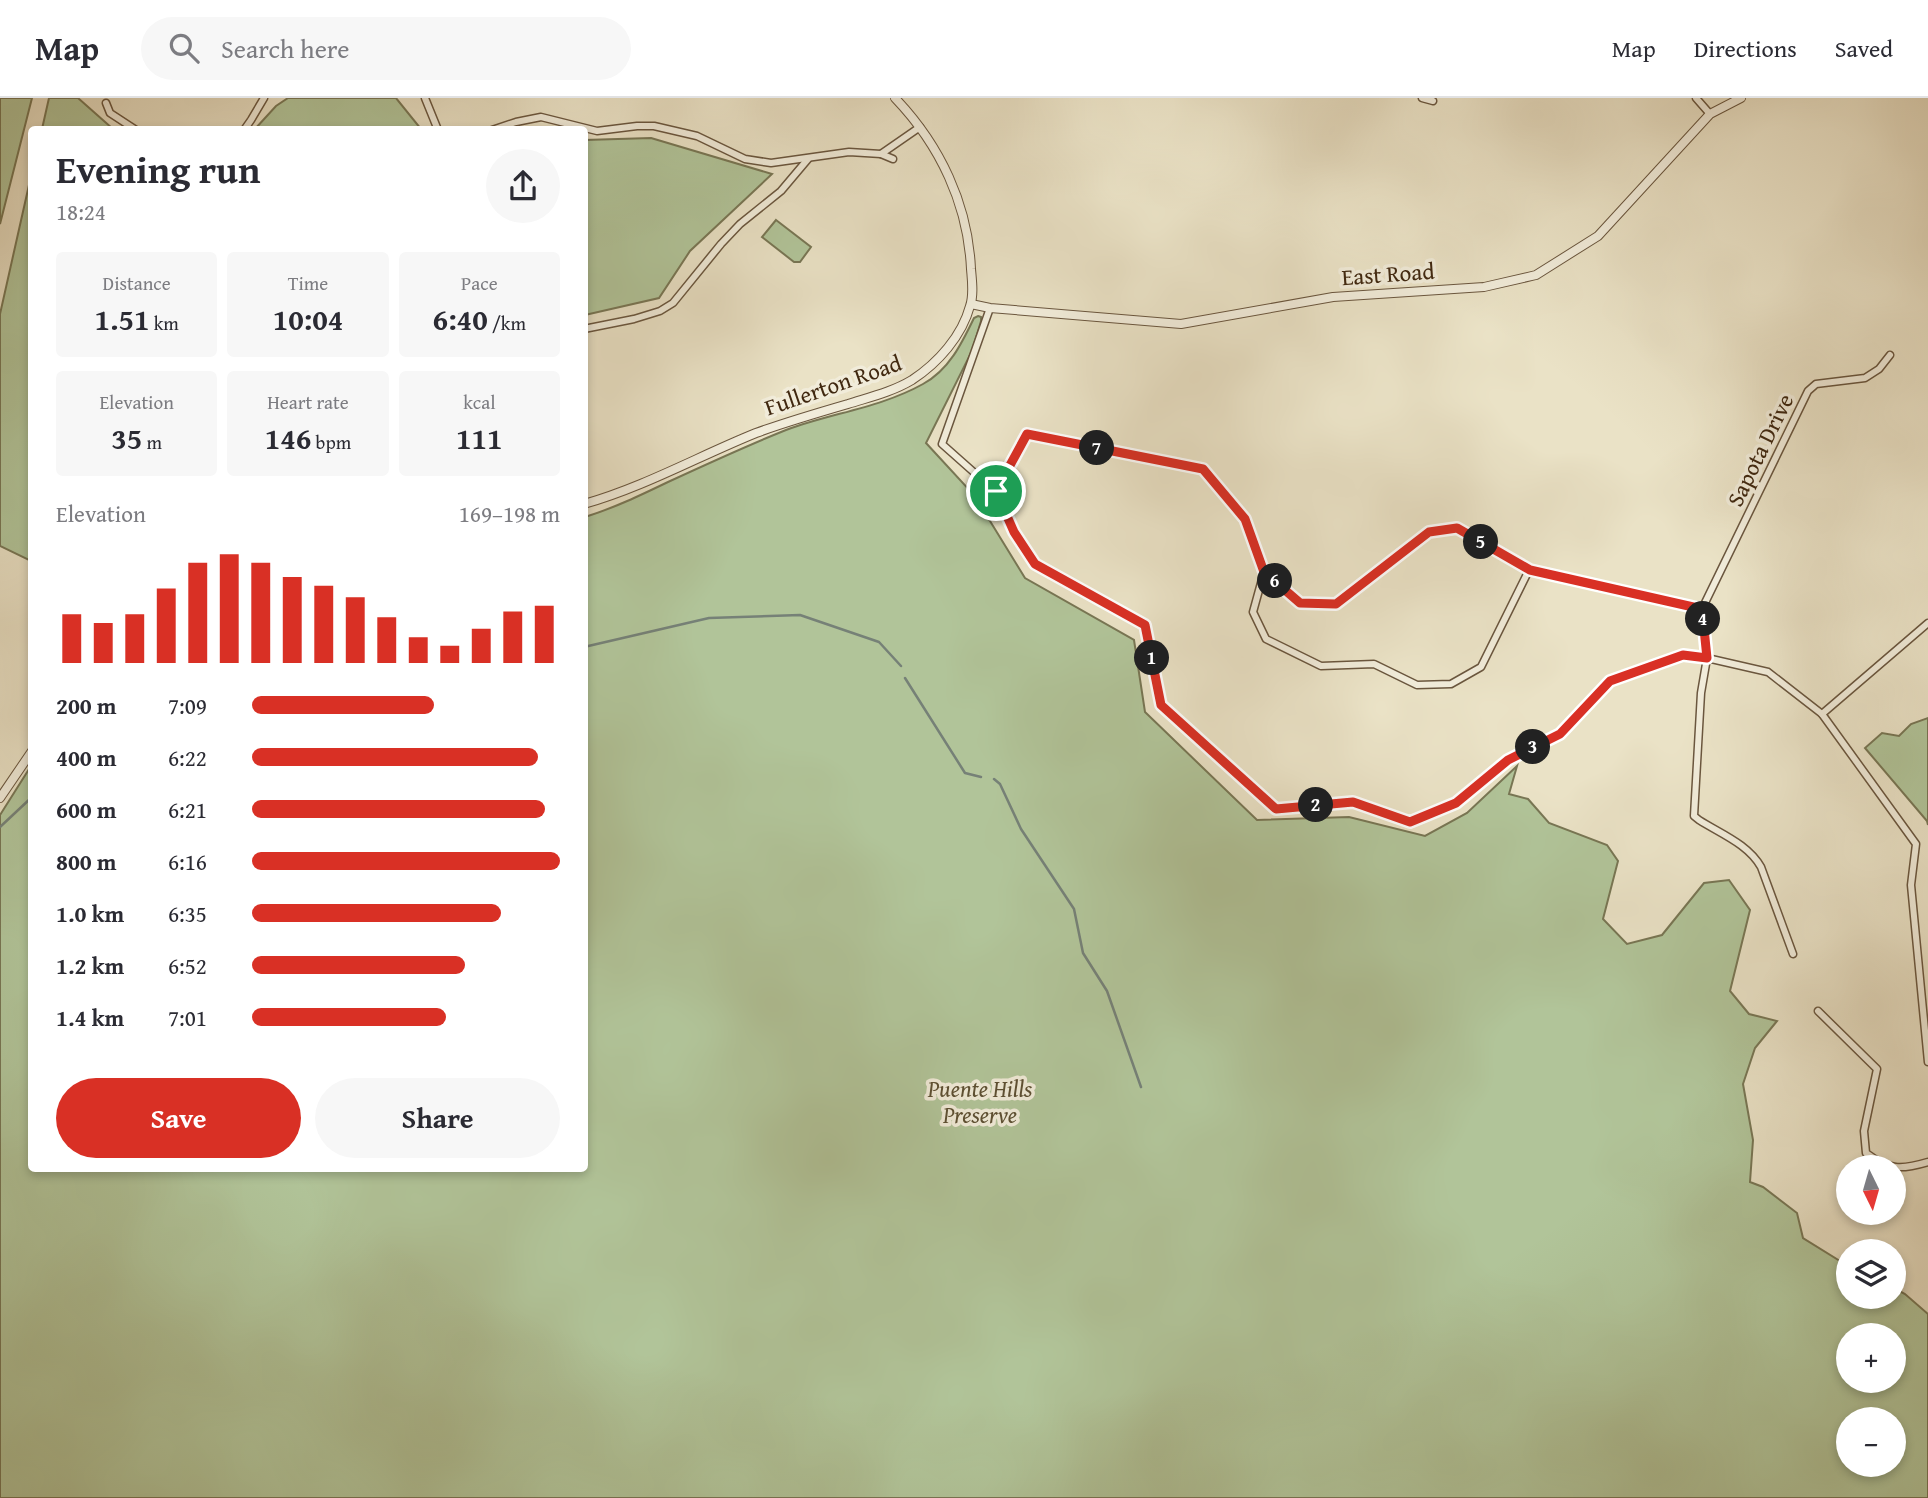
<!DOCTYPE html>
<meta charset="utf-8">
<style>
:root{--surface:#fff;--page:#f7f7f7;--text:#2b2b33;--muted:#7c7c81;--line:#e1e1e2;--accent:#d93025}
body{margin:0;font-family:"Gentium Book Plus",serif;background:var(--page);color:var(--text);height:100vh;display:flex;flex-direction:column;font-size:26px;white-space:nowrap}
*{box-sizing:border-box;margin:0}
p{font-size:23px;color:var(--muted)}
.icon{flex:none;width:38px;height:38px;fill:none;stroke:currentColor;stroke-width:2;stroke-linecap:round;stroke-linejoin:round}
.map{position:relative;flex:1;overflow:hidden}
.details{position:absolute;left:28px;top:28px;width:560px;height:1046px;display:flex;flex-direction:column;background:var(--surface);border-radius:7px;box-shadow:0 4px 10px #0003}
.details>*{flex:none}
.needle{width:46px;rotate:175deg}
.fabs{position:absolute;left:1836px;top:1057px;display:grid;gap:14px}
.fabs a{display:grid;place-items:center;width:70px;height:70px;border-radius:50%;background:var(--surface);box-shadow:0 4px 10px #0003;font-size:35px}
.pin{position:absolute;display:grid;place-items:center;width:60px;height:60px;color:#fff;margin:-30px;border:4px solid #fff;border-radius:50%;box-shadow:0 2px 7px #0007}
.km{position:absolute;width:35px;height:35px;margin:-18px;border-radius:50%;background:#222;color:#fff;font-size:19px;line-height:35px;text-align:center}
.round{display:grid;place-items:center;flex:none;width:74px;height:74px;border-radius:37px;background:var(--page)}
.headline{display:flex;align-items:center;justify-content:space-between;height:119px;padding:0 28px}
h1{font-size:38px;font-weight:700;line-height:52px}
.figures{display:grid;grid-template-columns:repeat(3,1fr);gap:10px;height:119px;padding:7px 28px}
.figures div{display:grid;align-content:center;border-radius:7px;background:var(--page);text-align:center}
.figures b{font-size:30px;font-weight:700}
.figures small{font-size:19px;font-weight:400}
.figures p{font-size:19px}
.chart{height:196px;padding:14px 28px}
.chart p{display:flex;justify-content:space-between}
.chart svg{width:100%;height:126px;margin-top:7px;stroke:var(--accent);stroke-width:6}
.primary-button{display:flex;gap:14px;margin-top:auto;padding:14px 28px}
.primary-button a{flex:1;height:80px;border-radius:42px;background:var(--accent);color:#fff;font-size:28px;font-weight:700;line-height:80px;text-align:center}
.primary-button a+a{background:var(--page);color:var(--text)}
ul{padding:0 28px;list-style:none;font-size:23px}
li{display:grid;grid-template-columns:112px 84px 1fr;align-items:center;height:52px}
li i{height:18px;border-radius:9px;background:var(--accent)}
header{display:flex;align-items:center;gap:42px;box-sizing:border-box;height:98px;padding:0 35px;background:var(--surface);border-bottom:2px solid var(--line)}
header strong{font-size:33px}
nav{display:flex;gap:38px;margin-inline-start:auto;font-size:24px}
.search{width:490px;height:63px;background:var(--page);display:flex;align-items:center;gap:18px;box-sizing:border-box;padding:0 24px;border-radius:38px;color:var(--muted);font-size:26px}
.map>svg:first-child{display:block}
.green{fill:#b1c499;stroke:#787654;stroke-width:2;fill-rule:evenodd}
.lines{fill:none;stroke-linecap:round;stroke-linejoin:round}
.stream{stroke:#768177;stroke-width:2.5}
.minor-casing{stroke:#6a563e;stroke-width:9}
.tertiary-casing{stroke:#6a563e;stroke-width:10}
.minor{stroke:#f1ecda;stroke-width:6}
.tertiary{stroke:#f1ecda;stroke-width:8}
.route-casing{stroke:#fff;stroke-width:14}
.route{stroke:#d93025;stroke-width:9}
.labels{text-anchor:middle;stroke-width:7;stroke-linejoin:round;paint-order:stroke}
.street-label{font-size:23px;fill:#402810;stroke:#f1ecda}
.park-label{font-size:23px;font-style:italic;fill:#5c4f32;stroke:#f1ecda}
</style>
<header>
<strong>Map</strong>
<div class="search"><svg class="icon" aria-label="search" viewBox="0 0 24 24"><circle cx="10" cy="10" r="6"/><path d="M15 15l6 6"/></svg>Search here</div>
<nav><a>Map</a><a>Directions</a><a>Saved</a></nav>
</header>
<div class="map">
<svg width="1928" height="1400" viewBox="0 0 1928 1400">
<rect width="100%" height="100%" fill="#eae2c6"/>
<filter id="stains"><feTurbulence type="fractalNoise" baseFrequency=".00286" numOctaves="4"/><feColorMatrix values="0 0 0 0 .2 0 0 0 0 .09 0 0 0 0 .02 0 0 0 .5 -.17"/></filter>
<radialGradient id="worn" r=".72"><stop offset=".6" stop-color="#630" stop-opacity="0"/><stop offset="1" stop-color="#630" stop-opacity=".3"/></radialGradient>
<g class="green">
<polygon points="0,0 32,0 0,126"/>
<polygon points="49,0 78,0 113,31 42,31"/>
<polygon points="288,0 396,0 421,31 255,31 276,8"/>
<polygon points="651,40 772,76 690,153 659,200 585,217 585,42"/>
<polygon points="31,78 31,463 0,448 0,216"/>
<polygon points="776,122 811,149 800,164 794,164 762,139"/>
<path d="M978 218 981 219V223L972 253 926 345 974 397 1025 480 1134 542 1145 614 1257 722 1349 719 1425 738 1467 715 1517 668 1509 696 1528 701 1549 725 1607 747 1618 763 1603 821 1627 846 1662 837 1704 785 1729 782 1750 812 1730 893 1749 916 1777 923 1755 950 1743 986 1753 1042 1750 1084 1763 1089 1797 1115 1803 1140 1848 1168V1199H1894V1190L1905 1196 1928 1216V1400H0V717L31 668 32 1071H584L585 419C614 410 641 397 668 384 707 366 746 348 786 332 831 315 880 310 923 286 949 272 962 245 974 220ZM1848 1237H1894V1283H1848ZM1848 1321H1894V1367H1848Z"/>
<polygon points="1928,620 1928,727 1927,723 1865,650 1882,635 1899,638 1911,626"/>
</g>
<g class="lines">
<g class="stream">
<polyline points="584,549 709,520 800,517 879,544 901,568"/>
<polyline points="905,580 965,675 981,679"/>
<polyline points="994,681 1000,686 1021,731 1074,811 1083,855 1107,893 1141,989"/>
<polyline points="0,729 32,699"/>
</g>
<defs>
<g id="minor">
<polyline points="425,0 438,32"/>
<polyline points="1422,0 1433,3"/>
<polyline points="1696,0 1710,16"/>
<polyline points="106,5 110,15 136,32"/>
<polyline points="244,32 251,22 264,0"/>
<polyline points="492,32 516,24 541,19 597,33 637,28 654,28 697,38 745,61 771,65 849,54 881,56 920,29"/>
<polyline points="881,56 893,61"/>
<polyline points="990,210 942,346 995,393 1014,434 1035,466 1145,527 1161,607 1276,711 1353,704 1410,724 1456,705 1508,662 1560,636 1610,583 1683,557 1707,560 1768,574 1822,616 1916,746 1911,787 1928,964"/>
<polyline points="584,231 634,221 660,213 673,205 721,146 740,126 781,93 808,61"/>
<path d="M995 393 1027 336 1203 371 1245 421 1264 474 1300 505 1336 506 1429 434 1457 430 1529 472 1702 511 1707 560 1701 595 1694 718 1699 722C1721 736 1748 746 1761 769L1793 856"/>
<polyline points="1264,474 1253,514 1266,541 1321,568 1374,566 1417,587 1451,586 1481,569 1529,472"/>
<polyline points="1702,511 1808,293 1816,286 1865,280 1879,271 1890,257"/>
<polyline points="1822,616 1928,525"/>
<path d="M1818 913 1877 971 1864 1033 1866 1055C1889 1072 1901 1072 1928 1064"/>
</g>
<g id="tertiary">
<polyline points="971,206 990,210 1181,226 1333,199 1484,189 1536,177 1598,138 1710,16 1741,0"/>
<path d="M584 406C644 389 699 358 756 335 786 324 817 315 848 306 870 299 892 294 912 282 938 265 962 238 970 208 974 197 972 183 971 171 968 106 940 47 895 0"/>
<polyline points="0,700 32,653"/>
</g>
</defs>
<use href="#minor" class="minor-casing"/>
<use href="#tertiary" class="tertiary-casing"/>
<use href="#minor" class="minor"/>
<use href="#tertiary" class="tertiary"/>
</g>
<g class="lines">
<defs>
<polygon id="route" points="1027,336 1203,371 1245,421 1264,474 1300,505 1336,506 1429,434 1457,430 1530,472 1702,511 1707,560 1683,557 1610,583 1560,636 1508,662 1456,705 1410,724 1353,704 1276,711 1161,607 1145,527 1035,466 1014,434 996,393"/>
</defs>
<use href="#route" class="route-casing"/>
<use href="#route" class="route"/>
</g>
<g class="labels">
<g class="street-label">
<text transform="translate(1388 176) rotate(-4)" y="8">East Road</text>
<text transform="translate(833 287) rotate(-19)" y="8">Fullerton Road</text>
<text transform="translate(1760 352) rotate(-64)" y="8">Sapota Drive</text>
</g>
<g class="park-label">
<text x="980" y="999">Puente Hills<tspan x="980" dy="26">Preserve</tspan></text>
</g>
</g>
<rect width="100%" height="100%" filter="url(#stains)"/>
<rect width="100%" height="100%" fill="url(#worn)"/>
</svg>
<div class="fabs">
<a><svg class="needle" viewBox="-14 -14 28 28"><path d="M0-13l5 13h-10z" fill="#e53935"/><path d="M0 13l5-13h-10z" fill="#7c7c81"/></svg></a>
<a><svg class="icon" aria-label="layers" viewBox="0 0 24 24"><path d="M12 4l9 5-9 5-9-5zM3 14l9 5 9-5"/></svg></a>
<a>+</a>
<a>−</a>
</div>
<div class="pin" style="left:996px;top:393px;background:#1e9e55"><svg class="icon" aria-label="arrive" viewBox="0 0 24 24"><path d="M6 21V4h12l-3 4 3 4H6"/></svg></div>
<b class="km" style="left:1152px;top:560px">1</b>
<b class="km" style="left:1316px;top:707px">2</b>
<b class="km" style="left:1533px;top:649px">3</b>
<b class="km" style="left:1703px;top:521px">4</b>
<b class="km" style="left:1481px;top:444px">5</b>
<b class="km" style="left:1275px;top:483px">6</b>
<b class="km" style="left:1097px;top:350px">7</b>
<section class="details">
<div class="headline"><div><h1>Evening run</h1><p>18:24</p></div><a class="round"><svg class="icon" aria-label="share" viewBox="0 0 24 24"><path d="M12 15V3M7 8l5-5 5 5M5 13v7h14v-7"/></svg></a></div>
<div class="figures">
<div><p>Distance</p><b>1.51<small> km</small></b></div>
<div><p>Time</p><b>10:04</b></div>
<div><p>Pace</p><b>6:40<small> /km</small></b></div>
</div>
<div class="figures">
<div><p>Elevation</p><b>35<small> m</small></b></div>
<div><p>Heart rate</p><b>146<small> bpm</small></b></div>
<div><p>kcal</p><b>111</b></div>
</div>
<div class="chart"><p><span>Elevation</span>169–198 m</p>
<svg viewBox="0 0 160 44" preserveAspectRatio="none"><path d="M5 44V27M15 44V30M25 44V27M35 44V18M45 44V9M55 44V6M65 44V9M75 44V14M85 44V17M95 44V21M105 44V28M115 44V35M125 44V38M135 44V32M145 44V26M155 44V24"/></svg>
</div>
<ul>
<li><b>200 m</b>7:09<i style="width:59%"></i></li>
<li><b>400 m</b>6:22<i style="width:93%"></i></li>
<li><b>600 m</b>6:21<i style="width:95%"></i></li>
<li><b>800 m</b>6:16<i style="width:100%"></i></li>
<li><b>1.0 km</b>6:35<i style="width:81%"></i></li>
<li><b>1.2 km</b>6:52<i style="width:69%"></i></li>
<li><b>1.4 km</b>7:01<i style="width:63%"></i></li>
</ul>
<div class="primary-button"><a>Save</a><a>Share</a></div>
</section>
</div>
